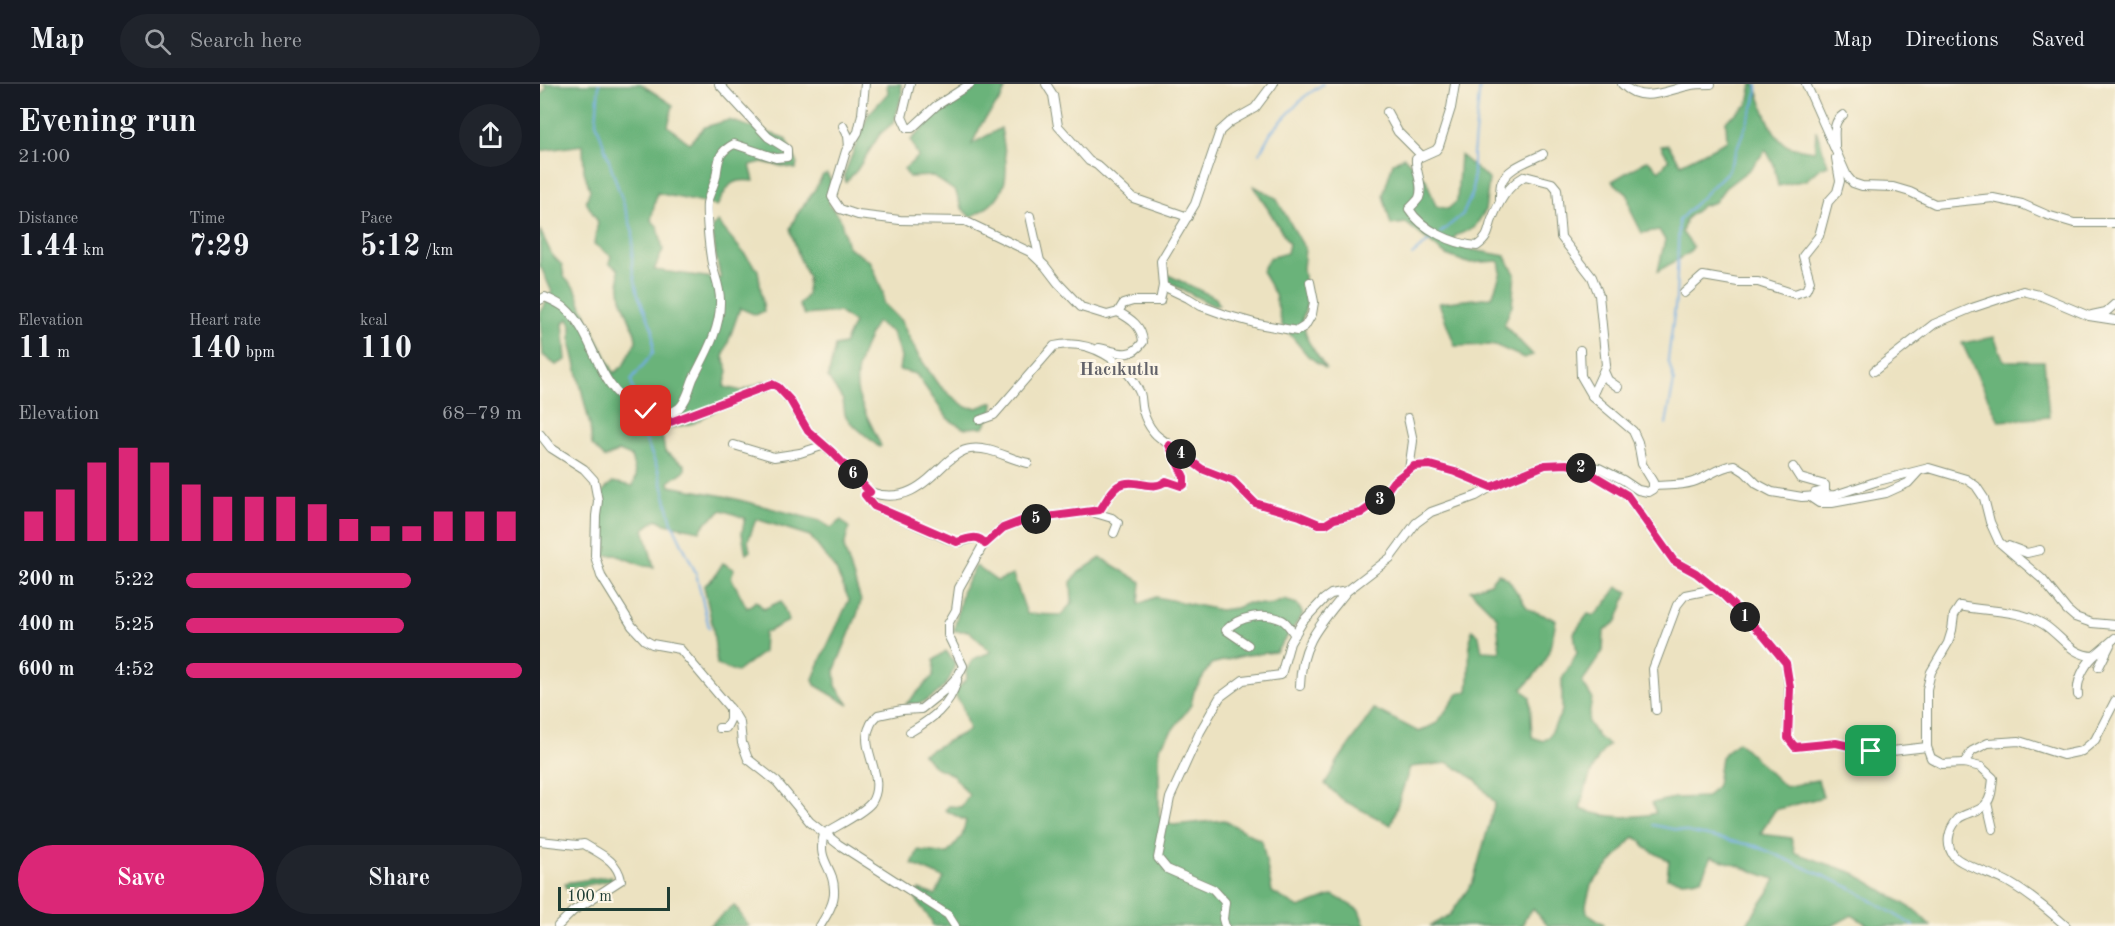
<!DOCTYPE html>
<meta charset="utf-8">
<style>
:root{--surface:#171b24;--page:#20242c;--text:#f1f3f6;--muted:#9ea1a6;--line:#363941;--accent:#db2777}
body{margin:0;font-family:"Old Standard TT",serif;background:var(--page);color:var(--text);height:100vh;display:flex;flex-direction:column;font-size:22px;white-space:nowrap}
*{box-sizing:border-box;margin:0}
p{font-size:20px;color:var(--muted)}
.icon{flex:none;width:33px;height:33px;fill:none;stroke:currentColor;stroke-width:2;stroke-linecap:round;stroke-linejoin:round}
.map{position:relative;flex:1;overflow:hidden}
.details{display:flex;flex-direction:column;background:var(--surface);width:540px}
.details>*{flex:none}
.scale{position:absolute;left:18px;bottom:15px;width:112px;box-sizing:border-box;padding-left:6px;border:3px solid #1f3d34;border-top:0;font-size:16px;line-height:21px;white-space:nowrap;color:#1f3d34;-webkit-text-stroke:4px #fcf5e5;paint-order:stroke}
.pin{position:absolute;display:grid;place-items:center;width:51px;height:51px;color:#fff;margin:-26px;border-radius:12px;box-shadow:0 3px 9px #0006}
.km{position:absolute;width:30px;height:30px;margin:-15px;border-radius:50%;background:#222;color:#fff;font-size:16px;line-height:30px;text-align:center}
.round{display:grid;place-items:center;flex:none;width:63px;height:63px;border-radius:32px;background:var(--page)}
.headline{display:flex;align-items:center;justify-content:space-between;height:102px;padding:0 18px}
h1{font-size:33px;font-weight:600;line-height:45px}
.metrics{display:grid;grid-template-columns:repeat(3,1fr);gap:9px;height:102px;padding:6px 18px}
.metrics div{display:grid;align-content:center}
.metrics b{font-size:30px;font-weight:600}
.metrics small{font-size:16px;font-weight:400}
.metrics p{font-size:16px}
.chart{height:168px;padding:12px 18px}
.chart p{display:flex;justify-content:space-between}
.chart svg{width:100%;height:108px;margin-top:6px;stroke:var(--accent);stroke-width:6}
.button{display:flex;gap:12px;margin-top:auto;padding:12px 18px}
.button a{flex:1;height:69px;border-radius:36px;background:var(--accent);color:#fff;font-size:24px;font-weight:600;line-height:69px;text-align:center}
.button a+a{background:var(--page);color:var(--text)}
ul{padding:0 18px;list-style:none;font-size:20px}
li{display:grid;grid-template-columns:96px 72px 1fr;align-items:center;height:45px}
li i{height:15px;border-radius:8px;background:var(--accent)}
header{display:flex;align-items:center;gap:36px;box-sizing:border-box;height:84px;padding:0 30px;background:var(--surface);border-bottom:2px solid var(--line)}
header strong{font-size:28px}
nav{display:flex;gap:33px;margin-inline-start:auto;font-size:21px}
.search{width:420px;height:54px;background:var(--page);display:flex;align-items:center;gap:15px;box-sizing:border-box;padding:0 21px;border-radius:33px;color:var(--muted);font-size:22px}
main{display:flex;flex:1;min-height:0}
.map>svg:first-child{display:block}
.forest{fill:#6ab37a;stroke:#447857;stroke-width:1.5}
.lines{fill:none;stroke-linecap:round;stroke-linejoin:round}
.stream{stroke:#72ade3;stroke-width:2}
.minor-casing{stroke:#86907a;stroke-width:10}
.minor{stroke:#fff;stroke-width:8}
.route-casing{stroke:#fff;stroke-width:12}
.route{stroke:#db2777;stroke-width:8}
.labels{text-anchor:middle;stroke-width:6;stroke-linejoin:round;paint-order:stroke}
.neighbourhood-label{font-size:18px;font-weight:bold;fill:#626269;stroke:#fcf5e5}
</style>
<header>
<strong>Map</strong>
<div class="search"><svg class="icon" aria-label="search" viewBox="0 0 24 24"><circle cx="10" cy="10" r="6"/><path d="M15 15l6 6"/></svg>Search here</div>
<nav><a>Map</a><a>Directions</a><a>Saved</a></nav>
</header>
<main>
<section class="details">
<div class="headline"><div><h1>Evening run</h1><p>21:00</p></div><a class="round"><svg class="icon" aria-label="share" viewBox="0 0 24 24"><path d="M12 15V3M7 8l5-5 5 5M5 13v7h14v-7"/></svg></a></div>
<div class="metrics">
<div><p>Distance</p><b>1.44<small> km</small></b></div>
<div><p>Time</p><b>7:29</b></div>
<div><p>Pace</p><b>5:12<small> /km</small></b></div>
</div>
<div class="metrics">
<div><p>Elevation</p><b>11<small> m</small></b></div>
<div><p>Heart rate</p><b>140<small> bpm</small></b></div>
<div><p>kcal</p><b>110</b></div>
</div>
<div class="chart"><p><span>Elevation</span>68–79 m</p>
<svg viewBox="0 0 160 44" preserveAspectRatio="none"><path d="M5 44V32M15 44V23M25 44V12M35 44V6M45 44V12M55 44V21M65 44V26M75 44V26M85 44V26M95 44V29M105 44V35M115 44V38M125 44V38M135 44V32M145 44V32M155 44V32"/></svg>
</div>
<ul>
<li><b>200 m</b>5:22<i style="width:67%"></i></li>
<li><b>400 m</b>5:25<i style="width:65%"></i></li>
<li><b>600 m</b>4:52<i style="width:100%"></i></li>
</ul>
<div class="button"><a>Save</a><a>Share</a></div>
</section>
<div class="map">
<svg width="1575" height="842" viewBox="0 0 1575 842">
<rect width="100%" height="100%" fill="#fcf5e5"/>
<filter id="ink" filterUnits="userSpaceOnUse"><feTurbulence type="fractalNoise" baseFrequency=".0167" numOctaves="2"/><feDisplacementMap in="SourceGraphic" scale="12" xChannelSelector="R" yChannelSelector="G"/><feConvolveMatrix kernelMatrix="1 2 1 2 8 2 1 2 1" color-interpolation-filters="sRGB"/></filter>
<filter id="wash" filterUnits="userSpaceOnUse"><feTurbulence type="fractalNoise" baseFrequency=".008" numOctaves="4" result="noise"/><feDisplacementMap in="SourceGraphic" scale="24" xChannelSelector="R" yChannelSelector="G"/><feGaussianBlur stdDeviation="1.35" result="paint"/><feColorMatrix in="noise" values="0 0 0 0 0 0 0 0 0 0 0 0 0 0 0 0 0 1.4 0 .05"/><feComposite in="paint" operator="in"/></filter>
<g filter="url(#wash)">
<rect width="100%" height="100%" fill="#ece2c1"/>
<g class="forest">
<path d="M3 0H101L133 21 128 42 149 59 165 43 189 36 245 54 257 78 256 85 222 78 210 81 214 97C188 94 189 102 177 122L117 109 111 136 118 143 123 166 114 186 181 195 176 172 172 143 178 138 218 186 224 227 216 231 200 224 183 273 188 287 184 303 202 307 225 297 228 305 184 321 154 339 121 346 125 368 145 381V386L129 398 130 402 184 412 280 437 291 444 301 436 309 444 304 463 321 517 317 531 295 585 296 602 309 621 275 601 273 595 282 573 309 516 296 486 270 452 216 435 208 457 210 467 206 470 202 449 205 434 182 426 165 439 160 447 125 440 117 435 104 445 114 483 104 482 76 471 60 472 59 435 63 407 73 398 93 402 96 393 91 372 79 367 65 374 52 361 50 342 31 261V241L28 235 23 239 26 276 16 281 3 271 0 228 12 208 0 181V146L12 171 22 181 24 193 36 206 42 223 74 289 83 282 96 257 95 249 81 214 78 185 69 179 71 172 54 160 58 138 46 118 50 106 44 87 43 61 0 67V12L7 4Z"/>
<polygon points="347,0 361,0 362,11 354,38 340,50 317,86 306,98 304,91 328,31 348,9"/>
<path d="M442 0H467L461 15 442 39 432 60 461 44C468 85 475 113 430 133L421 123 416 108 393 92 369 93 364 85 378 73 371 56 415 13Z"/>
<path d="M1212 0H1215C1222 18 1231 56 1250 63 1258 65 1267 66 1275 67L1276 46 1288 81 1280 84 1266 96 1238 102 1234 81 1226 66 1210 85 1185 104 1175 118 1162 122 1146 135 1142 148 1153 163 1149 169 1118 187 1125 156 1119 146 1102 149 1091 127 1088 111 1072 97 1108 76 1119 87 1129 76 1121 62 1128 61 1141 80 1187 57 1186 37 1208 20Z"/>
<polygon points="920,71 949,95 945,127 934,144 915,152 912,162 965,172 975,190 972,221 964,241 993,271 984,274 955,261 915,262 899,219 952,213 961,188 959,177 928,179 906,171 866,139 851,141 843,111 853,79 864,73 886,96 896,122 908,125 917,117"/>
<path d="M287 90 291 97 289 120 300 134 308 163 331 178 343 209V219L361 237 378 271 397 299 409 310 426 323 437 324 453 318 454 323 444 343 423 344 408 335 376 290 359 286 361 273 352 248 336 238C326 258 312 287 318 310 323 327 334 345 341 362L339 363 310 338 305 331 303 316 288 294 295 262 304 260 314 239 299 228 265 231 259 221 267 211 268 193 260 175 250 145 256 132 274 107 283 91Z"/>
<polygon points="714,102 736,114 765,165 763,184 767,219 762,236 768,257 786,285 768,272 742,241 735,211 722,187 729,174 747,169 749,160"/>
<polygon points="626,190 676,214 679,221 674,222 626,197"/>
<polygon points="1454,253 1464,277 1504,277 1509,333 1459,337 1422,259"/>
<polygon points="561,474 601,498 599,520 616,513 680,526 696,524 708,519 730,521 744,516 757,520 763,530 736,568 707,571 671,580 654,607 651,621 619,664 619,732 633,741 684,736 722,757 732,808 759,824 793,811 819,826 825,842 521,842 520,840 517,842 393,842 391,836 374,813 379,806 395,811 404,794 372,780 378,766 407,770 422,752 426,737 405,726 409,722 421,723 429,711 413,691 393,682 383,670 429,646 422,622 414,609 427,594 426,587 433,575 451,568 429,547 414,547 423,505 436,482 457,497 473,491 487,530 521,531 532,519 531,498 539,488"/>
<polygon points="183,479 194,485 191,493 207,524 216,517 224,525 241,517 249,537 224,549 223,568 197,588 177,581 173,544 164,502 174,493"/>
<path d="M958 489 968 495 988 525 1016 536C1009 572 1009 577 982 605L990 613 992 653 1003 657 1009 653 1022 627V595L1037 569 1034 549 1048 530 1054 532 1064 522 1077 503 1088 508 1077 537 1064 547 1063 567 1042 598 1052 614 1048 638 1058 653 1069 661C1052 676 1046 703 1040 725 1065 734 1090 735 1116 729L1112 719 1134 714 1167 713 1177 701 1181 673 1198 658 1245 703 1278 696 1283 713 1235 726 1220 750 1251 754 1255 769 1314 789 1376 827 1391 842H1329L1312 831 1292 842H1205L1228 809 1235 795C1213 788 1194 779 1171 773L1161 795 1143 797 1127 794 1129 777 1104 763 1102 757 1094 753 1051 801 1046 821 1047 829 1064 840 1062 842H1008L993 825 985 834 983 842H890L910 831 933 798 955 719 935 695 909 679 870 683 851 741 804 717 785 700 798 677 834 625 879 648 897 639 918 610 928 607C931 585 927 567 932 546L939 552 942 567 960 568 957 533 930 506 950 499Z"/>
<path d="M406 567 415 579C412 600 389 623 366 620L393 592 394 576Z"/>
<polygon points="71,792 72,796 26,805 25,799"/>
<polygon points="194,821 209,842 169,842"/>
</g>
<g class="lines">
<g class="stream">
<polyline points="59,0 56,38 93,148 92,182 98,211 113,246 113,269 91,296 96,320"/>
<polyline points="719,70 731,48 764,13 783,0"/>
<polyline points="900,149 923,130 933,108 933,71 940,0"/>
<polyline points="872,171 895,152"/>
<polyline points="97,325 102,347 119,388 132,439 156,489 169,544"/>
<polyline points="1126,340 1134,297 1128,275 1136,215 1139,136 1188,87 1215,18 1218,0"/>
<polyline points="1113,741 1216,762 1311,804 1374,842"/>
</g>
</g>
</g>
<g filter="url(#ink)">
<g class="lines">
<defs>
<g id="minor">
<polyline points="325,0 322,30 318,48 306,67 292,113 300,125 318,131 360,136 425,137 490,168 505,182 518,199 541,223 567,231 578,228 583,220 593,217 620,217 623,202 621,177 655,120 680,47 690,38 715,24 733,0"/>
<polyline points="370,0 362,33 367,44 372,44 396,22 430,0"/>
<polyline points="506,0 513,11 518,42 549,77 557,81 593,114 648,133"/>
<path d="M1082 0C1102 21 1127 6 1151 1 1157 0 1164 0 1171 0"/>
<polyline points="1266,0 1307,92 1313,99 1322,102 1353,103 1370,108 1395,120 1453,114 1482,120 1507,131 1534,139 1575,139"/>
<polyline points="847,28 858,48 881,71"/>
<polyline points="303,42 308,52 309,63"/>
<path d="M1295 62C1295 50 1292 38 1303 31"/>
<path d="M960 115C960 111 960 105 961 100 966 84 989 77 1003 70"/>
<polyline points="490,132 500,177"/>
<polyline points="623,202 648,214 661,222 686,231 718,240 757,247 765,242 772,230 774,218 770,198"/>
<polyline points="1144,209 1163,192 1198,198 1218,198 1255,210 1266,206 1270,197 1263,172 1279,152 1288,118 1297,108 1300,97 1296,74"/>
<path d="M0 216 5 213C11 216 19 219 25 224 56 251 56 304 96 323 109 329 126 334 139 324 147 317 149 305 153 295 165 271 180 247 180 219 181 202 173 190 171 174 169 161 166 132 167 119 169 110 174 102 176 93 179 76 177 69 194 60L236 74 247 73V65L228 53 179 0"/>
<polyline points="1552,231 1566,228 1575,220"/>
<path d="M559 264C579 268 590 276 603 258 602 242 591 235 578 228"/>
<polyline points="1040,266 1041,292 1052,311"/>
<polyline points="1064,287 1068,296 1078,303"/>
<polyline points="1334,287 1394,240 1432,224 1483,207 1499,211 1549,232 1575,236"/>
<polyline points="115,329 115,336 118,339 125,340 232,300 238,303 250,316 268,347 292,368 330,408"/>
<polyline points="868,334 873,357 869,386"/>
<polyline points="0,350 11,364 44,385 54,396 58,417 56,432 55,472 61,492 92,542 105,556 112,560 140,565 194,629 200,639 202,659 208,675 237,698 270,738 298,760 408,831 415,842"/>
<polyline points="194,361 234,373 260,369 285,361"/>
<path d="M629 361 662 385 693 397 715 419 760 432 779 440H786L794 435 821 429 841 415 853 398 874 382 890 381 915 388 951 403 1005 381 1026 380 1059 384 1083 396 1098 406 1108 408 1113 405V398L1102 380 1098 358 1093 347 1052 312 1066 281 1059 211 1052 193 1021 153 1017 105 1012 99 985 92C967 102 958 119 951 138 948 150 947 155 937 162 913 160 882 146 869 125 872 122 877 117 879 114 884 101 875 87 876 75L896 66 899 62 911 24 915 0"/>
<polyline points="1039,383 1087,411 1134,477 1156,489 1182,511 1222,550 1246,579 1249,604 1248,654 1255,663 1296,659 1331,667 1352,667 1387,663"/>
<polyline points="1253,383 1260,394 1285,401 1285,407 1275,409"/>
<path d="M1113 402C1127 401 1141 402 1153 398 1168 393 1178 383 1194 381L1205 388 1217 400 1232 408 1262 413 1295 411 1338 397 1389 384 1426 395 1436 402 1444 414 1450 438 1459 458 1502 495 1527 526 1535 533 1552 539 1575 541"/>
<polyline points="1270,413 1279,419 1292,419 1346,409 1368,399 1379,387"/>
<polyline points="552,428 572,434 578,439 574,449"/>
<path d="M445 460C436 447 428 459 416 458 412 457 409 455 405 454L334 422 325 411 330 408C364 420 383 401 406 379 413 373 421 366 430 365 450 362 469 375 488 379"/>
<polyline points="1468,462 1487,469 1500,466"/>
<path d="M708 561 686 546C699 532 725 528 742 536 747 538 751 546 755 551"/>
<polyline points="1559,583 1570,561"/>
<path d="M760 602C761 558 781 540 807 507"/>
<path d="M1538 611C1536 597 1544 582 1554 572"/>
<polyline points="1116,626 1113,585 1137,521 1145,511 1175,505"/>
<polyline points="179,644 186,644 190,636 190,624"/>
<path d="M370 648C392 635 409 623 417 597"/>
<polyline points="1424,679 1432,667 1448,659 1479,657 1523,671 1542,667 1555,656 1575,617"/>
<polyline points="1447,719 1453,745"/>
<path d="M0 757 37 761 44 760C60 770 77 776 81 796L33 827 18 842"/>
<path d="M280 842C286 832 295 819 294 806 294 782 276 778 284 750 296 742 322 730 331 719 348 694 318 665 330 642 331 638 335 634 338 631L362 626 381 625 406 605 418 592 423 582 408 551V540L416 526 419 504 442 463 463 444 484 436 560 426C565 419 571 406 578 402 594 392 611 409 626 397L641 402 644 401C644 388 636 369 627 359 622 355 616 352 613 347 609 342 605 334 603 327 601 321 602 314 600 309 585 276 549 254 514 262L454 331 440 336"/>
<polyline points="685,842 683,835 685,818 673,805 627,785 618,774 630,714 660,648 680,613 703,596 741,591 750,559 763,537 784,515 791,510 807,507 850,474 876,439 891,428 936,412 951,403"/>
<path d="M1526 842C1507 825 1489 810 1468 798 1456 791 1421 781 1414 772 1405 761 1408 746 1418 735 1426 728 1439 729 1446 720 1452 713 1452 703 1453 694L1441 683 1424 679 1402 680 1391 674 1387 663V605L1391 588 1408 559 1412 546 1414 531 1420 522C1448 528 1478 525 1503 540 1521 551 1531 572 1554 572L1575 554"/>
</g>
</defs>
<use href="#minor" class="minor-casing"/>
<use href="#minor" class="minor"/>
</g>
</g>
<g class="lines" filter="url(#ink)">
<defs>
<path id="route" d="M106 327 115 329V336L118 339 125 340 232 300 238 303 250 316 268 347 292 368 330 408 325 411 334 422 417 458C428 455 438 449 445 460L463 444 484 436 560 426C565 419 571 406 578 402 595 392 611 409 626 397L641 402 644 401V393L629 361 662 385 693 397 715 419 760 432 779 440H786L794 435 821 429 841 415 853 398 874 382 890 381 915 388 951 403 1005 381 1026 380 1038 382 1087 411 1134 477 1156 489 1182 510 1222 550 1246 579 1250 604 1248 654 1255 663 1296 659 1331 667"/>
</defs>
<use href="#route" class="route-casing"/>
<use href="#route" class="route"/>
</g>
<g class="labels">
<g class="neighbourhood-label">
<text x="579" y="291">Hacıkutlu</text>
</g>
</g>
</svg>
<div class="scale">100 m</div>
<div class="pin" style="left:1331px;top:667px;background:#1e9e55"><svg class="icon" aria-label="arrive" viewBox="0 0 24 24"><path d="M6 21V4h12l-3 4 3 4H6"/></svg></div>
<div class="pin" style="left:106px;top:327px;background:#d93025"><svg class="icon" aria-label="check" viewBox="0 0 24 24"><path d="M5 12l5 5 9-10"/></svg></div>
<b class="km" style="left:1205px;top:533px">1</b>
<b class="km" style="left:1041px;top:384px">2</b>
<b class="km" style="left:840px;top:416px">3</b>
<b class="km" style="left:641px;top:370px">4</b>
<b class="km" style="left:496px;top:435px">5</b>
<b class="km" style="left:313px;top:390px">6</b>
</div>
</main>
